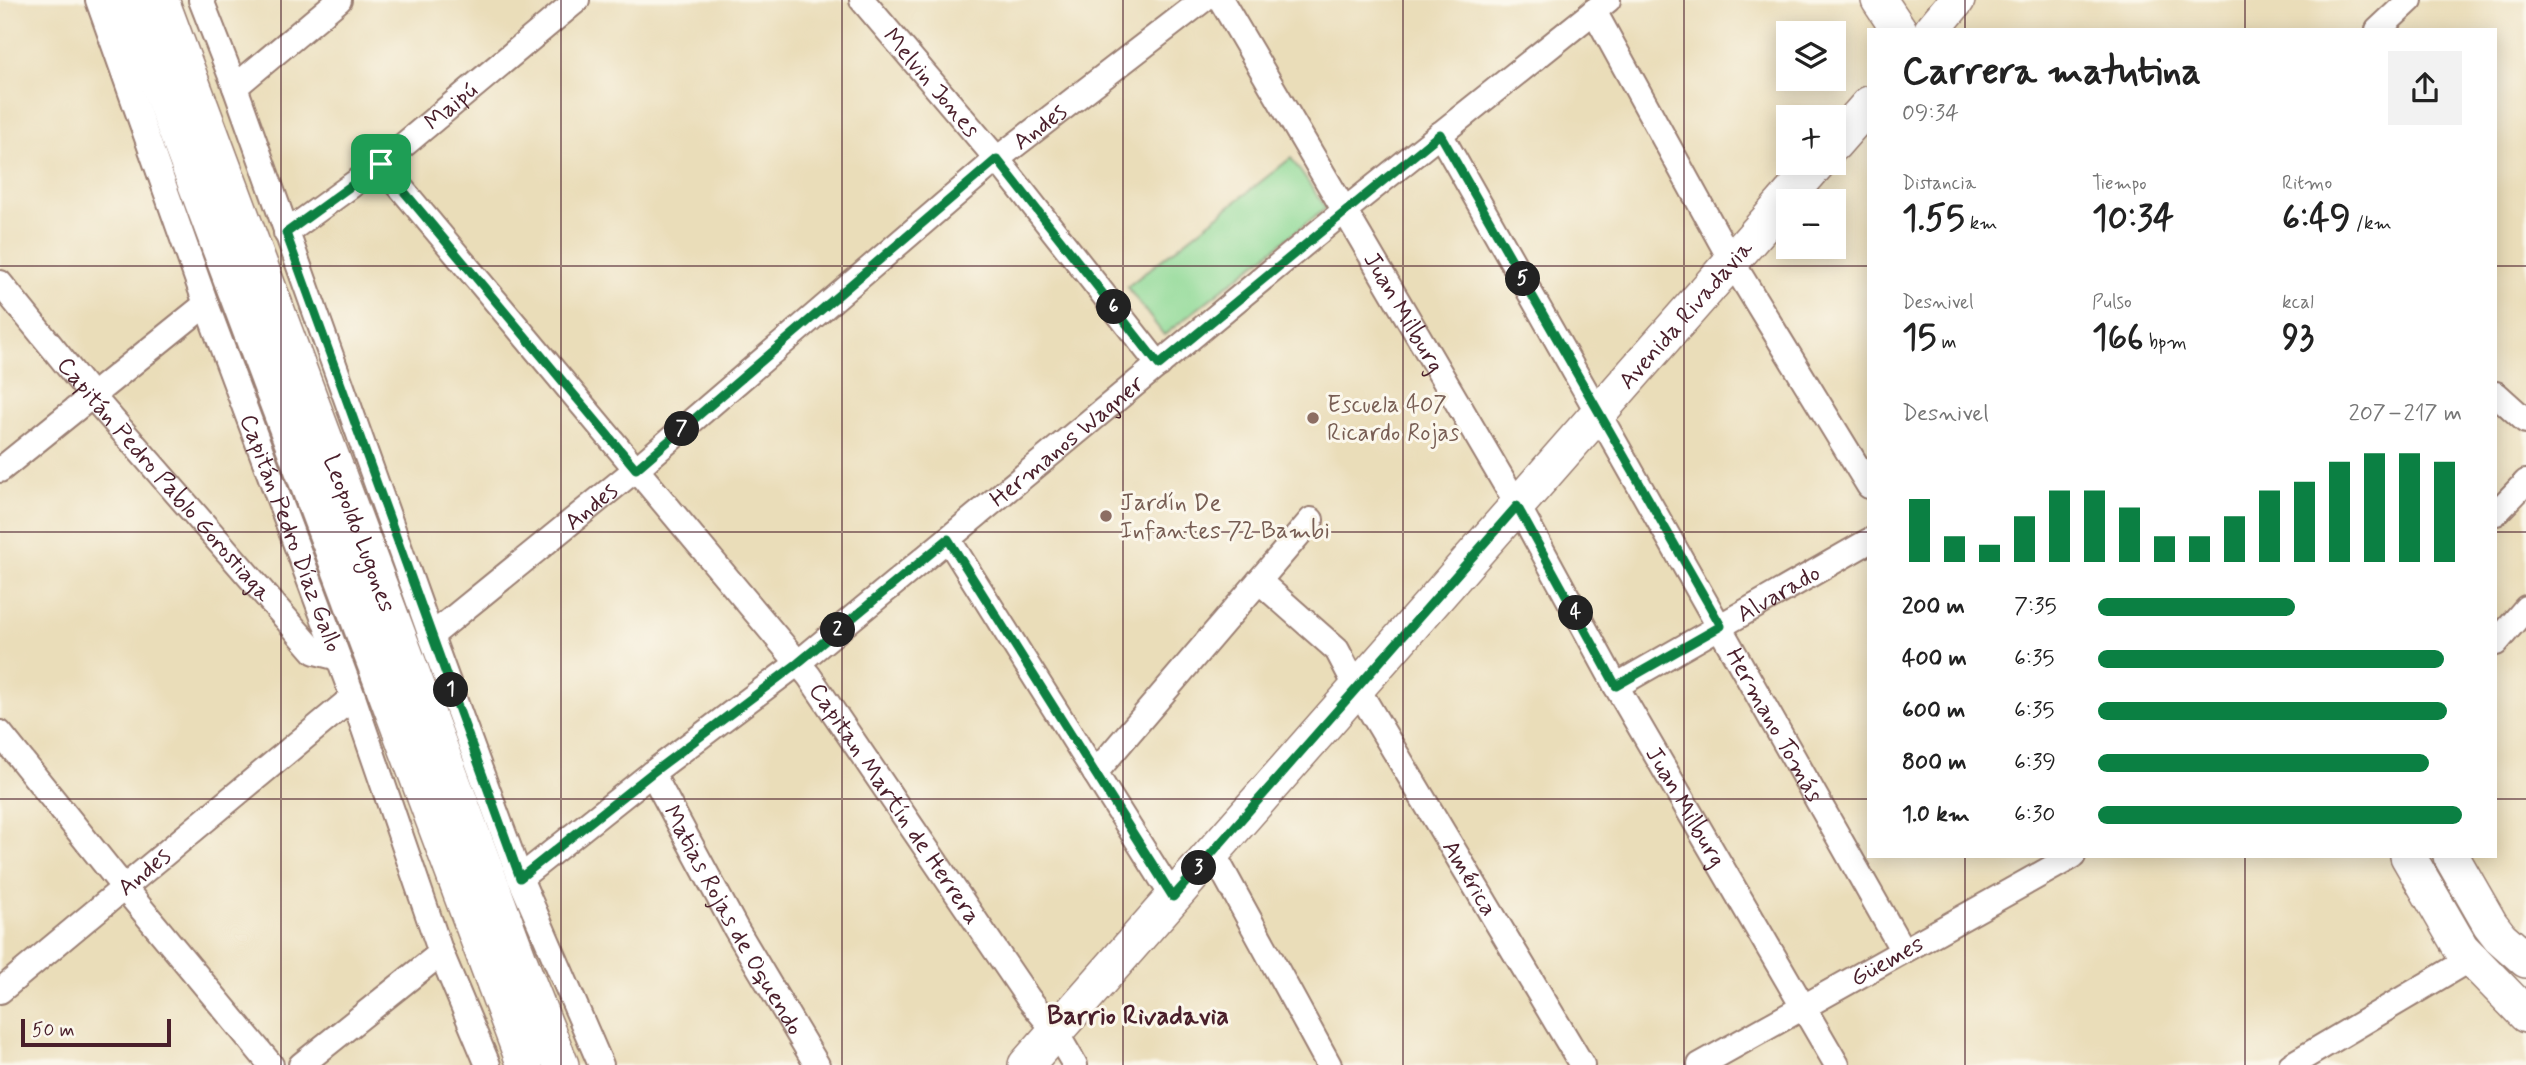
<!DOCTYPE html>
<html lang="es">
<meta charset="utf-8">
<style>
:root{--surface:#fff;--page:#f2f2f2;--text:#222;--muted:#767676;--accent:#0b8043}
body{margin:0;font-family:Mynerve,sans-serif;background:var(--page);color:var(--text);height:100vh;display:flex;flex-direction:column;font-size:26px;white-space:nowrap}
*{box-sizing:border-box;margin:0}
p{font-size:23px;color:var(--muted)}
.icon{flex:none;width:38px;height:38px;fill:none;stroke:currentColor;stroke-width:2;stroke-linecap:round;stroke-linejoin:round}
.map{position:relative;flex:1;overflow:hidden}
.side{position:absolute;left:1867px;top:28px;width:630px;height:830px;display:flex;flex-direction:column;background:var(--surface);border-radius:0px;box-shadow:0 4px 18px #0003}
.side>*{flex:none}
.buttons{position:absolute;left:1776px;top:21px;display:grid;gap:14px}
.buttons a{display:grid;place-items:center;width:70px;height:70px;border-radius:0px;background:var(--surface);box-shadow:0 4px 18px #0003;font-size:35px}
.scale{position:absolute;left:21px;bottom:18px;width:150px;box-sizing:border-box;padding-left:7px;border:4px solid #4a1f2b;border-top:0;font-size:19px;line-height:24px;white-space:nowrap;color:#4a1f2b;-webkit-text-stroke:5px #fbf7ec;paint-order:stroke}
.pin{position:absolute;display:grid;place-items:center;width:60px;height:60px;color:#fff;margin:-30px;border-radius:14px;box-shadow:0 4px 10px #0006}
.km{position:absolute;width:35px;height:35px;margin:-18px;border-radius:50%;background:#222;color:#fff;font-size:19px;line-height:35px;text-align:center}
.round{display:grid;place-items:center;flex:none;width:74px;height:74px;border-radius:0px;background:var(--page)}
.headline{display:flex;align-items:center;justify-content:space-between;height:119px;padding:0 35px}
h1{font-size:38px;font-weight:700;line-height:52px}
.metrics{display:grid;grid-template-columns:repeat(3,1fr);gap:10px;height:119px;padding:7px 35px}
.metrics div{display:grid;align-content:center}
.metrics b{font-size:35px;font-weight:700}
.metrics small{font-size:19px;font-weight:400}
.metrics p{font-size:19px}
.chart{height:196px;padding:14px 35px}
.chart p{display:flex;justify-content:space-between}
.chart svg{width:100%;height:126px;margin-top:7px;stroke:var(--accent);stroke-width:6}
ul{padding:0 35px;list-style:none;font-size:23px}
li{display:grid;grid-template-columns:112px 84px 1fr;align-items:center;height:52px}
li i{height:18px;border-radius:9px;background:var(--accent)}
.map>svg:first-child{display:block}
.green{fill:#8ed995;stroke:#6c7c60;stroke-width:2}
.lines{fill:none;stroke-linecap:round;stroke-linejoin:round}
.street-casing{stroke:#9a7e72;stroke-width:28}
.secondary-casing{stroke:#9a7e72;stroke-width:38}
.street{stroke:#fff;stroke-width:24}
.secondary{stroke:#fff;stroke-width:35}
.route-casing{stroke:#fff;stroke-width:14}
.route{stroke:#0b8043;stroke-width:9}
.grid{fill:none;stroke:#4a1f2b;stroke-width:2;stroke-opacity:0.55}
.education-dot{fill:#8d6e63;stroke:#fbf7ec;stroke-width:2.5}
.labels{text-anchor:middle;stroke-width:6;stroke-linejoin:round;paint-order:stroke}
.street-label{font-size:24px;fill:#4a1f2b;stroke:#fbf7ec}
.education-label{font-size:24px;fill:#785e54;stroke:#fbf7ec;text-anchor:start}
.neighbourhood-label{font-size:26px;font-weight:bold;fill:#4a1f2b;stroke:#fbf7ec}
</style>
<div class="map">
<svg width="2526" height="1065" viewBox="0 0 2526 1065">
<rect width="100%" height="100%" fill="#fbf7ec"/>
<filter id="ink" filterUnits="userSpaceOnUse"><feTurbulence type="fractalNoise" baseFrequency=".0143" numOctaves="2"/><feDisplacementMap in="SourceGraphic" scale="14" xChannelSelector="R" yChannelSelector="G"/><feConvolveMatrix kernelMatrix="1 2 1 2 8 2 1 2 1" color-interpolation-filters="sRGB"/></filter>
<filter id="wash" filterUnits="userSpaceOnUse"><feTurbulence type="fractalNoise" baseFrequency=".00686" numOctaves="4" result="noise"/><feDisplacementMap in="SourceGraphic" scale="28" xChannelSelector="R" yChannelSelector="G"/><feGaussianBlur stdDeviation="1.57" result="paint"/><feColorMatrix in="noise" values="0 0 0 0 0 0 0 0 0 0 0 0 0 0 0 0 0 1.4 0 .05"/><feComposite in="paint" operator="in"/></filter>
<g filter="url(#wash)">
<rect width="100%" height="100%" fill="#eaddb9"/>
<polygon class="green" points="1291,158 1326,208 1164,335 1127,287"/>
</g>
<g filter="url(#ink)">
<g class="lines">
<defs>
<g id="street">
<path id="s1" d="M98 0 206 304 353 697 441 953 488 1065"/>
<polyline points="201,0 235,87 431,636 520,878 601,1065"/>
<path id="s2" d="M862 0 997 159 1159 365"/>
<path id="s3" d="M1221 0 1518 506 1616 686 1837 1065"/>
<polyline points="1594,11 1732,262 1869,486"/>
<polyline points="2378,30 2410,0"/>
<polyline points="235,87 339,0"/>
<path id="s4" d="M1440 134 1903 951"/>
<path id="s5" d="M381 164 809 676 1028 998 1055 1031 1075 1065"/>
<path id="s6" d="M286 233 381 164 577 0"/>
<path id="s7" d="M0 283 92 396 315 652 338 658"/>
<polyline points="2496,394 2526,421"/>
<polyline points="0,470 206,304"/>
<polyline points="2496,513 2526,482"/>
<polyline points="948,539 1173,897"/>
<path id="s8" d="M1259 581 1337 650 1357 688 1582 1065"/>
<path id="s9" d="M431 636 636 469 997 159 1203 0"/>
<polyline points="2496,643 2526,608"/>
<path id="s10" d="M1616 686 1869 541"/>
<polyline points="0,733 125,889 271,1065"/>
<path id="s11" d="M652 773 736 929 817 1065"/>
<polyline points="1095,773 1311,520"/>
<polyline points="1213,853 1329,1065"/>
<path id="s12" d="M520 878 652 773 798 663 1344 211 1608 0"/>
<path id="s13" d="M0 991 353 697"/>
<polyline points="301,1065 441,953"/>
<path id="s14" d="M1700 1065 2073 856"/>
<polyline points="2291,1065 2470,959"/>
</g>
<g id="secondary">
<polyline points="127,0 525,1065"/>
<path id="s15" d="M161 0 520 962 561 1065"/>
<polyline points="1879,0 1899,30"/>
<polyline points="1932,30 1957,0"/>
<polyline points="1834,144 1869,104"/>
<polyline points="2408,856 2461,948 2526,1015"/>
<polyline points="2451,856 2490,924 2500,937 2526,960"/>
<path id="s16" d="M1026 1065 1818 163"/>
</g>
</defs>
<use href="#street" class="street-casing"/>
<use href="#secondary" class="secondary-casing"/>
<use href="#street" class="street"/>
<use href="#secondary" class="secondary"/>
</g>
</g>
<g class="lines" filter="url(#ink)">
<defs>
<polygon id="route" points="1440,134 1721,626 1616,686 1517,506 1173,897 948,539 798,663 652,773 520,878 286,233 381,164 636,469 997,159 1159,365"/>
</defs>
<use href="#route" class="route-casing"/>
<use href="#route" class="route"/>
</g>
<path class="grid" d="M281 0V1065M561 0V1065M842 0V1065M1123 0V1065M1403 0V1065M1684 0V1065M1965 0V30M2245 0V30M0 266H1869M2496 266H2526M0 532H1869M2496 532H2526M0 799H1869M2496 799H2526M1965 856V1065M2245 856V1065"/>
<g class="education-dot">
<circle cx="1313" cy="418" r="7"/>
<circle cx="1106" cy="516" r="7"/>
</g>
<g class="labels">
<g class="street-label">
<text dy="8" stroke="none"><textPath href="#s2" startOffset="108">Melvin Jones</textPath></text>
<text dy="8" stroke="none"><textPath href="#s6" startOffset="208">Maipú</textPath></text>
<text dy="8" stroke="none"><textPath href="#s9" startOffset="794">Andes</textPath></text>
<text dy="8" stroke="none"><textPath href="#s3" startOffset="362">Juan Milburg</textPath></text>
<text dy="8" stroke="none"><textPath href="#s16" startOffset="999">Avenida Rivadavia</textPath></text>
<text dy="8" stroke="none"><textPath href="#s12" startOffset="700">Hermanos Wagner</textPath></text>
<text dy="8" stroke="none"><textPath href="#s7" startOffset="256">Capitán Pedro Pablo Gorostiaga</textPath></text>
<text dy="8" stroke="none"><textPath href="#s9" startOffset="206">Andes</textPath></text>
<text dy="8" stroke="none"><textPath href="#s1" startOffset="567">Capitán Pedro Díaz Gallo</textPath></text>
<text dy="8" stroke="none"><textPath href="#s15" startOffset="569">Leopoldo Lugones</textPath></text>
<text dy="8" stroke="none"><textPath href="#s10" startOffset="187">Alvarado</textPath></text>
<text dy="8" stroke="none"><textPath href="#s4" startOffset="679">Hermano Tomás</textPath></text>
<text dy="8" stroke="none"><textPath href="#s5" startOffset="821">Capitan Martín de Herrera</textPath></text>
<text dy="8" stroke="none"><textPath href="#s3" startOffset="931">Juan Milburg</textPath></text>
<text dy="8" stroke="none"><textPath href="#s13" startOffset="187">Andes</textPath></text>
<text dy="8" stroke="none"><textPath href="#s8" startOffset="368">América</textPath></text>
<text dy="8" stroke="none"><textPath href="#s11" startOffset="168">Matias Rojas de Oquendo</textPath></text>
<text dy="8" stroke="none"><textPath href="#s14" startOffset="214">Güemes</textPath></text>
</g>
<g class="education-label">
<text x="1327" y="412">Escuela 407<tspan x="1327" dy="28">Ricardo Rojas</tspan></text>
<text x="1120" y="510">Jardín De<tspan x="1120" dy="28">Infantes 72 Bambi</tspan></text>
</g>
<g class="neighbourhood-label">
<text x="1138" y="1024">Barrio Rivadavia</text>
</g>
</g>
</svg>
<div class="buttons">
<a><svg class="icon" aria-label="layers" viewBox="0 0 24 24"><path d="M12 4l9 5-9 5-9-5zM3 14l9 5 9-5"/></svg></a>
<a>+</a>
<a>−</a>
</div>
<div class="scale">50 m</div>
<div class="pin" style="left:381px;top:164px;background:#1e9e55"><svg class="icon" aria-label="arrive" viewBox="0 0 24 24"><path d="M6 21V4h12l-3 4 3 4H6"/></svg></div>
<b class="km" style="left:451px;top:690px">1</b>
<b class="km" style="left:838px;top:630px">2</b>
<b class="km" style="left:1199px;top:868px">3</b>
<b class="km" style="left:1576px;top:613px">4</b>
<b class="km" style="left:1523px;top:279px">5</b>
<b class="km" style="left:1114px;top:307px">6</b>
<b class="km" style="left:682px;top:429px">7</b>
<section class="side">
<div class="headline"><div><h1>Carrera matutina</h1><p>09:34</p></div><a class="round"><svg class="icon" aria-label="share" viewBox="0 0 24 24"><path d="M12 15V3M7 8l5-5 5 5M5 13v7h14v-7"/></svg></a></div>
<div class="metrics">
<div><p>Distancia</p><b>1.55<small> km</small></b></div>
<div><p>Tiempo</p><b>10:34</b></div>
<div><p>Ritmo</p><b>6:49<small> /km</small></b></div>
</div>
<div class="metrics">
<div><p>Desnivel</p><b>15<small> m</small></b></div>
<div><p>Pulso</p><b>166<small> bpm</small></b></div>
<div><p>kcal</p><b>93</b></div>
</div>
<div class="chart"><p><span>Desnivel</span>207–217 m</p>
<svg viewBox="0 0 160 44" preserveAspectRatio="none"><path d="M5 44V22M15 44V35M25 44V38M35 44V28M45 44V19M55 44V19M65 44V25M75 44V35M85 44V35M95 44V28M105 44V19M115 44V16M125 44V9M135 44V6M145 44V6M155 44V9"/></svg>
</div>
<ul>
<li><b>200 m</b>7:35<i style="width:54%"></i></li>
<li><b>400 m</b>6:35<i style="width:95%"></i></li>
<li><b>600 m</b>6:35<i style="width:96%"></i></li>
<li><b>800 m</b>6:39<i style="width:91%"></i></li>
<li><b>1.0 km</b>6:30<i style="width:100%"></i></li>
</ul>
</section>
</div>
